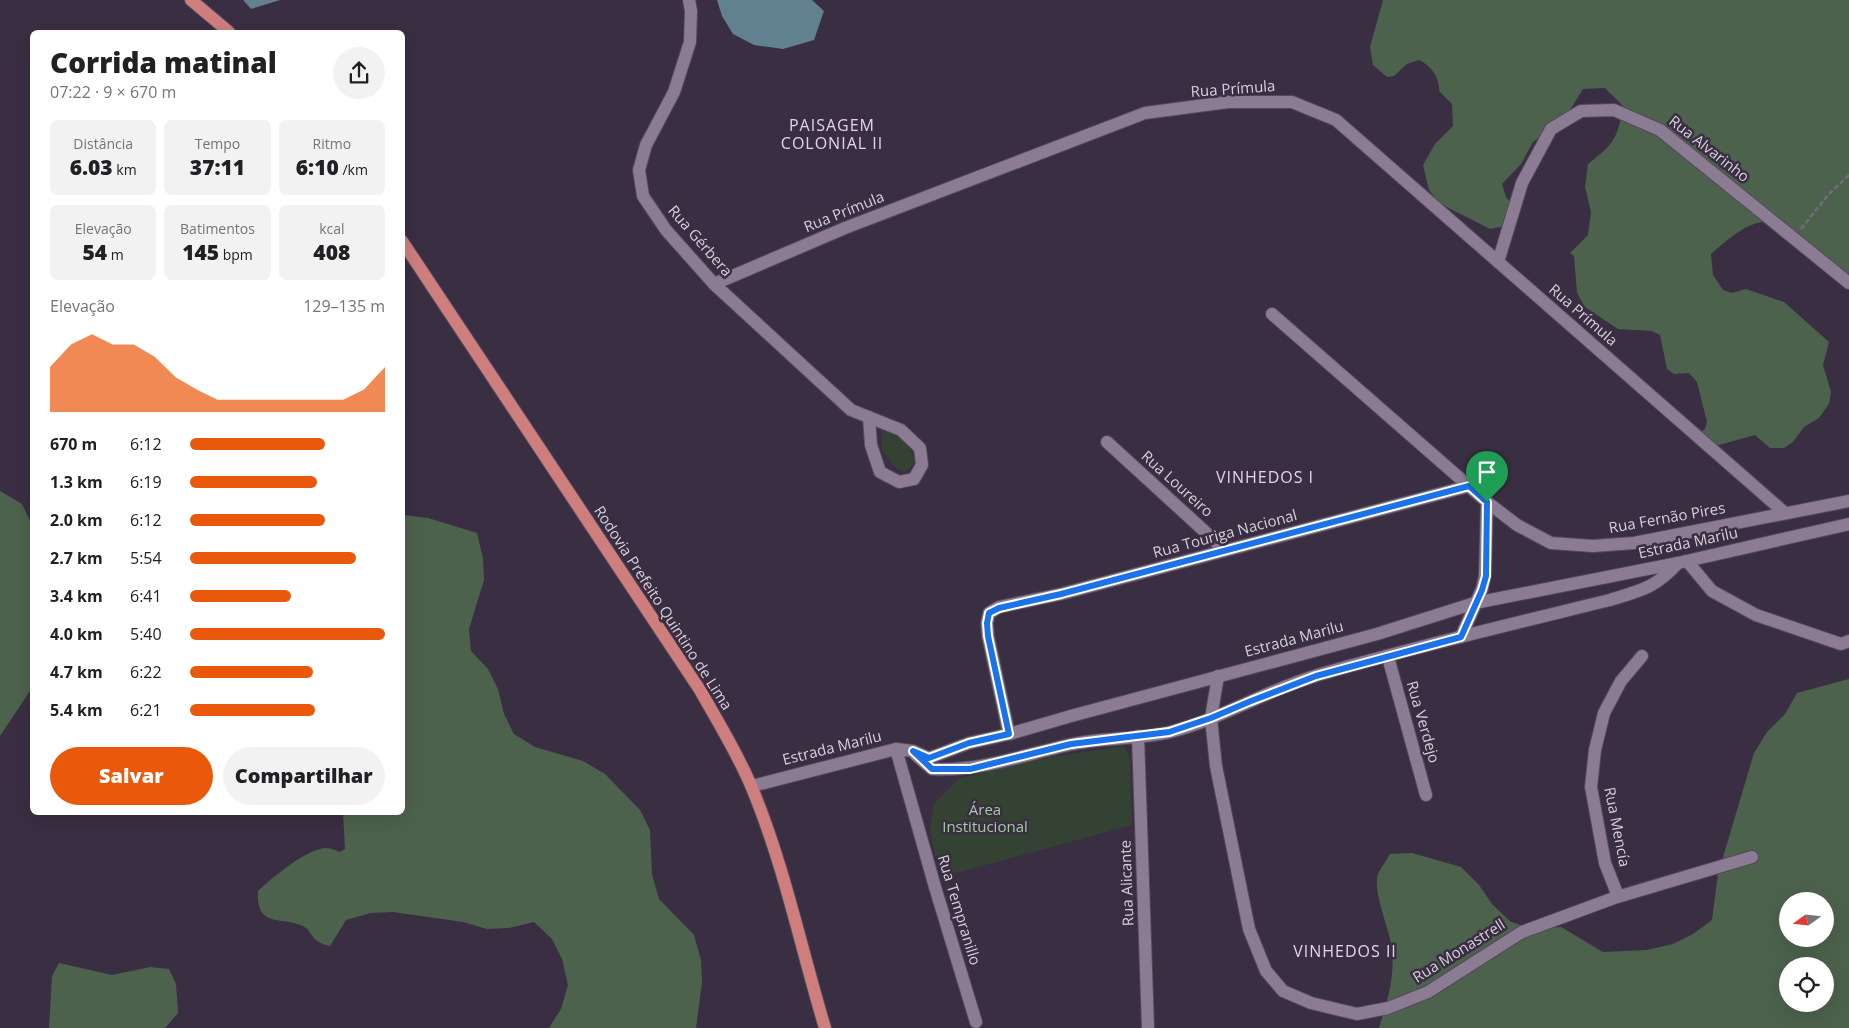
<!DOCTYPE html>
<html lang="pt">
<meta charset="utf-8">
<style>
:root{--surface:#fff;--page:#f2f2f2;--text:#202124;--muted:#757577;--accent:#ea580c}
body{margin:0;font-family:"Open Sans",sans-serif;background:var(--page);color:var(--text);height:100vh;display:flex;flex-direction:column;font-size:19px;white-space:nowrap}
*{box-sizing:border-box;margin:0}
p{font-size:16px;color:var(--muted)}
.icon{flex:none;width:28px;height:28px;fill:none;stroke:currentColor;stroke-width:2;stroke-linecap:round;stroke-linejoin:round}
.map{position:relative;flex:1;overflow:hidden}
.panel{position:absolute;left:30px;top:30px;width:375px;height:785px;display:flex;flex-direction:column;background:var(--surface);border-radius:8px;box-shadow:0 5px 20px #0002}
.panel>*{flex:none}
.needle{width:32px;rotate:255deg}
.controls{position:absolute;left:1779px;top:892px;display:grid;gap:10px}
.controls a{display:grid;place-items:center;width:55px;height:55px;border-radius:50%;background:var(--surface);box-shadow:0 5px 20px #0002;font-size:25px}
.pin{position:absolute;display:grid;place-items:center;width:42px;height:42px;color:#fff;margin:-51px -21px;border-radius:50% 50% 50% 0;rotate:-45deg;box-shadow:0 0 5px #0007}
.pin .icon{rotate:45deg}
.round{display:grid;place-items:center;flex:none;width:52px;height:52px;border-radius:26px;background:var(--page)}
.head{display:flex;align-items:center;justify-content:space-between;height:85px;padding:0 20px}
h1{font-size:28px;font-weight:800;line-height:38px}
.stats{display:grid;grid-template-columns:repeat(3,1fr);gap:8px;height:85px;padding:5px 20px}
.stats div{display:grid;align-content:center;border-radius:8px;background:var(--page);text-align:center}
.stats b{font-size:21px;font-weight:800}
.stats small{font-size:14px;font-weight:400}
.stats p{font-size:14px}
.chart{height:140px;padding:10px 20px}
.chart p{display:flex;justify-content:space-between}
.chart svg{width:100%;height:90px;margin-top:5px;fill:var(--accent);opacity:.7}
.primary-button{display:flex;gap:10px;margin-top:auto;padding:10px 20px}
.primary-button a{flex:1;height:58px;border-radius:30px;background:var(--accent);color:#fff;font-size:20px;font-weight:800;line-height:58px;text-align:center}
.primary-button a+a{background:var(--page);color:var(--text)}
ul{padding:0 20px;list-style:none;font-size:16px}
li{display:grid;grid-template-columns:80px 60px 1fr;align-items:center;height:38px}
li i{height:12px;border-radius:6px;background:var(--accent)}
.map>svg:first-child{display:block}
.green{fill:#344234}
.forest{fill:#4d624d;fill-rule:evenodd}
.water{fill:#618090}
.lines{fill:none;stroke-linecap:round;stroke-linejoin:round}
.minor-casing{stroke:#544a5a;stroke-width:14}
.major-casing{stroke:#544a5a;stroke-width:14}
.path{stroke:#746a7b;stroke-width:2.5;stroke-dasharray:5 2.5;stroke-linecap:butt}
.minor{stroke:#8b7c94;stroke-width:12}
.major{stroke:#cf7e7e;stroke-width:12}
.route-casing{stroke:#fff;stroke-width:10}
.route{stroke:#1a73e8;stroke-width:6}
.labels{text-anchor:middle;stroke-width:5;stroke-linejoin:round;paint-order:stroke}
.street-label{font-size:15px;fill:#d7cfdc;stroke:#3a2e42}
.park-label{font-size:15px;fill:#a2cba1;stroke:#3a2e42}
.neighbourhood-label{font-size:16px;letter-spacing:1px;fill:#e2d2ec;stroke:#3a2e42}
</style>
<div class="map">
<svg width="1849" height="1028" viewBox="0 0 1849 1028">
<rect width="100%" height="100%" fill="#3a2e42"/>
<g class="green">
<path d="M881 430C902 435 909 442 915 462L910 468 903 472 894 466 882 451Z"/>
<polygon points="1124,746 1130,760 1132,825 953,874 943,875 936,860 930,830 934,804 960,778 1051,757"/>
</g>
<g class="forest">
<path d="M1383 0H1849V274C1834 264 1778 222 1763 222 1745 223 1724 243 1711 254L1713 275 1723 290 1732 293 1746 289 1784 302 1829 342 1823 365 1831 392 1829 404 1819 418 1804 427 1793 442 1784 448H1770L1755 435 1715 446 1698 434 1705 429 1707 422 1697 382 1689 373 1674 374 1667 369 1660 335 1652 331 1618 329 1585 307 1577 293 1574 256 1570 253 1588 235 1591 212 1585 187 1588 164C1614 144 1618 138 1623 106L1605 88 1583 89 1570 110 1552 128 1533 142 1521 164 1502 184 1506 197 1519 212 1516 224 1490 229 1439 203 1429 190 1423 165 1435 144 1453 126 1452 104 1439 91C1440 77 1430 65 1419 60L1407 64 1394 76 1387 77 1373 65 1370 47Z"/>
<polygon points="0,491 22,504 32,525 32,688 0,736"/>
<path d="M403 513 405 515 428 518 477 533 483 558 484 580 469 629 471 651 488 669 498 689 504 714 514 734 535 747 583 761 605 774 640 810 650 830 652 874 659 899 694 935 701 960 702 982 696 1028H549L561 1009 568 985 562 959 552 939 534 922 509 928 487 929 463 922 393 912 371 913 346 920 330 946C326 945 322 944 319 942 312 939 310 929 303 926 279 916 256 928 258 891 272 878 305 850 325 848 330 848 335 850 340 852L345 849 343 813 402 812Z"/>
<path d="M1849 679V1028H1379C1387 1002 1395 977 1392 949 1390 930 1372 891 1378 874 1381 867 1387 860 1390 854L1412 853 1461 867 1479 885 1492 904 1511 922 1535 929 1561 927 1603 952 1647 950 1673 944 1693 934 1712 920 1718 874 1754 753 1767 732 1785 714 1797 693ZM1788 901H1825V939H1788ZM1788 966H1825V1004H1788Z"/>
<polygon points="59,963 112,975 150,967 169,969 176,984 178,1013 165,1028 49,1028 52,976"/>
</g>
<g class="water">
<polygon points="243,0 280,0 251,9"/>
<polygon points="717,0 812,0 824,11 814,40 783,49 754,45 733,34 722,16"/>
</g>
<g class="lines">
<defs>
<g id="minor">
<polyline points="689,0 691,11 690,42 674,92 646,145 639,170 643,196 666,230 714,284 851,410 901,430 920,448 922,465 914,479 899,482 880,472 871,445 869,417"/>
<polyline points="1498,262 1522,183 1551,129 1581,111 1614,110 1660,130 1849,283"/>
<polyline points="714,284 845,228 1145,113 1228,102 1292,102 1336,120 1785,513"/>
<polyline points="1272,314 1487,502 1517,525 1551,543 1593,546 1634,543 1849,501"/>
<polyline points="1107,442 1225,550"/>
<polyline points="1687,561 1712,591 1756,615 1841,644 1849,641"/>
<polyline points="1461,637 1482,589 1485,576 1487,502"/>
<polyline points="1388,657 1426,795"/>
<polyline points="1218,676 1211,718 1216,766 1249,929 1266,971 1283,991 1311,1003 1357,1014 1388,1008 1428,992 1522,932 1614,898 1752,857"/>
<polyline points="1009,734 988,636 987,623 989,613 999,607 1061,594 1469,486"/>
<polyline points="1138,736 1148,1028"/>
<polyline points="896,749 935,887 976,1022"/>
<path d="M916 755 932 769C978 772 1023 755 1068 745 1101 737 1137 740 1170 732 1221 719 1267 690 1318 675 1414 647 1512 624 1610 600 1642 590 1655 588 1678 563"/>
<polyline points="752,786 896,749 913,751 929,758 969,743 1009,734 1071,716 1377,634 1475,603 1678,563 1849,524"/>
<polyline points="1618,896 1605,863 1591,787 1595,750 1604,713 1621,681 1642,656"/>
</g>
<g id="major">
<polyline points="191,0 229,32"/>
<path d="M402 241 700 690C718 722 738 754 752 788 784 865 801 948 825 1028"/>
</g>
</defs>
<use href="#minor" class="minor-casing"/>
<use href="#major" class="major-casing"/>
<polyline class="path" points="1801,229 1828,195 1849,175"/>
<use href="#minor" class="minor"/>
<use href="#major" class="major"/>
</g>
<g class="lines">
<defs>
<polygon id="route" points="1469,486 1487,502 1486,576 1482,590 1461,637 1316,676 1251,701 1211,718 1169,732 1071,744 970,769 932,769 913,751 929,758 969,743 1009,734 988,636 987,623 989,613 999,608 1061,594"/>
</defs>
<use href="#route" class="route-casing"/>
<use href="#route" class="route"/>
</g>
<g class="labels">
<g class="street-label">
<text transform="translate(1233 89) rotate(-4)" y="5">Rua Prímula</text>
<text transform="translate(1709 149) rotate(38)" y="5">Rua Alvarinho</text>
<text transform="translate(844 212) rotate(-22)" y="5">Rua Prímula</text>
<text transform="translate(700 241) rotate(49)" y="5">Rua Gérbera</text>
<text transform="translate(1583 315) rotate(41)" y="5">Rua Prímula</text>
<text transform="translate(1177 484) rotate(42)" y="5">Rua Loureiro</text>
<text transform="translate(1667 518) rotate(-10)" y="5">Rua Fernão Pires</text>
<text transform="translate(1225 534) rotate(-15)" y="5">Rua Touriga Nacional</text>
<text transform="translate(1688 543) rotate(-12)" y="5">Estrada Marilu</text>
<text transform="translate(663 608) rotate(57)" y="5">Rodovia Prefeito Quintino de Lima</text>
<text transform="translate(1294 639) rotate(-15)" y="5">Estrada Marilu</text>
<text transform="translate(1423 722) rotate(74)" y="5">Rua Verdejo</text>
<text transform="translate(832 748) rotate(-14)" y="5">Estrada Marilu</text>
<text transform="translate(1617 827) rotate(79)" y="5">Rua Mencía</text>
<text transform="translate(1127 883) rotate(-92)" y="5">Rua Alicante</text>
<text transform="translate(959 910) rotate(73)" y="5">Rua Tempranillo</text>
<text transform="translate(1459 951) rotate(-32)" y="5">Rua Monastrell</text>
</g>
<g class="park-label">
<text x="985" y="815">Área<tspan x="985" dy="17">Institucional</tspan></text>
</g>
<g class="neighbourhood-label">
<text x="832" y="131">PAISAGEM<tspan x="832" dy="18">COLONIAL II</tspan></text>
<text x="1265" y="483">VINHEDOS I</text>
<text x="1345" y="957">VINHEDOS II</text>
</g>
</g>
</svg>
<div class="controls">
<a><svg class="needle" viewBox="-14 -14 28 28"><path d="M0-13l5 13h-10z" fill="#e53935"/><path d="M0 13l5-13h-10z" fill="#757577"/></svg></a>
<a><svg class="icon" aria-label="locate" viewBox="0 0 24 24"><circle cx="12" cy="12" r="6"/><path d="M12 2v4M12 18v4M2 12h4M18 12h4"/></svg></a>
</div>
<div class="pin" style="left:1487px;top:502px;background:#1e9e55"><svg class="icon" aria-label="arrive" viewBox="0 0 24 24"><path d="M6 21V4h12l-3 4 3 4H6"/></svg></div>
<section class="panel">
<div class="head"><div><h1>Corrida matinal</h1><p>07:22 · 9 × 670 m</p></div><a class="round"><svg class="icon" aria-label="share" viewBox="0 0 24 24"><path d="M12 15V3M7 8l5-5 5 5M5 13v7h14v-7"/></svg></a></div>
<div class="stats">
<div><p>Distância</p><b>6.03<small> km</small></b></div>
<div><p>Tempo</p><b>37:11</b></div>
<div><p>Ritmo</p><b>6:10<small> /km</small></b></div>
</div>
<div class="stats">
<div><p>Elevação</p><b>54<small> m</small></b></div>
<div><p>Batimentos</p><b>145<small> bpm</small></b></div>
<div><p>kcal</p><b>408</b></div>
</div>
<div class="chart"><p><span>Elevação</span>129–135 m</p>
<svg viewBox="0 0 160 44" preserveAspectRatio="none"><path d="M0 44V22L10 11L20 6L30 11L40 11L50 17L60 27L70 33L80 38L90 38L100 38L110 38L120 38L130 38L140 38L150 33L160 22V44z"/></svg>
</div>
<ul>
<li><b>670 m</b>6:12<i style="width:69%"></i></li>
<li><b>1.3 km</b>6:19<i style="width:65%"></i></li>
<li><b>2.0 km</b>6:12<i style="width:69%"></i></li>
<li><b>2.7 km</b>5:54<i style="width:85%"></i></li>
<li><b>3.4 km</b>6:41<i style="width:52%"></i></li>
<li><b>4.0 km</b>5:40<i style="width:100%"></i></li>
<li><b>4.7 km</b>6:22<i style="width:63%"></i></li>
<li><b>5.4 km</b>6:21<i style="width:64%"></i></li>
</ul>
<div class="primary-button"><a>Salvar</a><a>Compartilhar</a></div>
</section>
</div>
